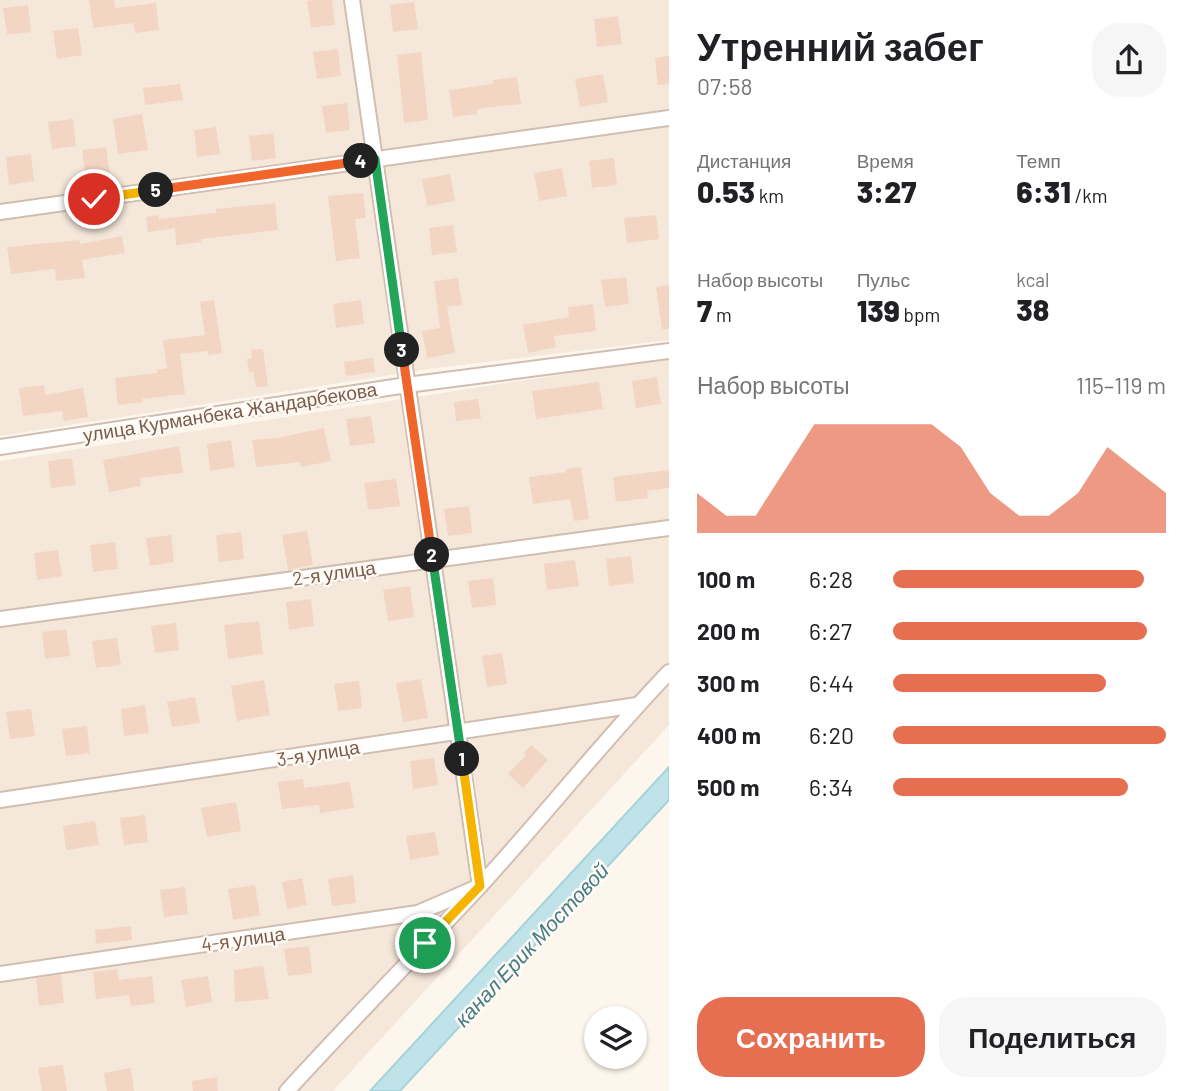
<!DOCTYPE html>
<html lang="ru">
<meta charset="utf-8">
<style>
:root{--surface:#fff;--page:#f6f6f6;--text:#202124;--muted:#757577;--accent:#e76f51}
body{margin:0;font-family:Barlow,sans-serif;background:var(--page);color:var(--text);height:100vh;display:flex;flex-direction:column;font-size:26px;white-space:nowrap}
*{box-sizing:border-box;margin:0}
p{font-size:23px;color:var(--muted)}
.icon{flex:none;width:38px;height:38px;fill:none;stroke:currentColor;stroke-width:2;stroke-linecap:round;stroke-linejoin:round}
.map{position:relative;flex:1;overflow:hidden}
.details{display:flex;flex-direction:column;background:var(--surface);width:525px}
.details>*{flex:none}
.buttons{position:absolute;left:584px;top:1006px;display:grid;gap:14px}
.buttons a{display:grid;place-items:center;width:63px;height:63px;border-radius:50%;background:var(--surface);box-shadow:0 2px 5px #0004;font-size:35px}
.pin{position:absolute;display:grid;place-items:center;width:60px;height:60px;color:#fff;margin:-30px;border:4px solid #fff;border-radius:50%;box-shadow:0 2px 7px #0007}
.km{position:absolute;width:35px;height:35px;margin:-18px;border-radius:50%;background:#222;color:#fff;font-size:19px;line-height:35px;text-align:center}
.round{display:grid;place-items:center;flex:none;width:74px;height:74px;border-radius:28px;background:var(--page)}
.headline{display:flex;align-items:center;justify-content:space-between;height:119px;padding:0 28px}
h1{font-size:38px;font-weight:800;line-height:52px}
.figures{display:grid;grid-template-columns:repeat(3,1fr);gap:10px;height:119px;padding:7px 28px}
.figures div{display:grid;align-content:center}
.figures b{font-size:30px;font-weight:800}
.figures small{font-size:19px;font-weight:400}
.figures p{font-size:19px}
.chart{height:196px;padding:14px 28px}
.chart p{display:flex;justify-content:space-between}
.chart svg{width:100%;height:126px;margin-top:7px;fill:var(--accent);opacity:.7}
.primary-button{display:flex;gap:14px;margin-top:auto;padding:14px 28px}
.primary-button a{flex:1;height:80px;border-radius:28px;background:var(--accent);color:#fff;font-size:28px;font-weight:800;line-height:80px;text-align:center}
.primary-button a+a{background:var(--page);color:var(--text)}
ul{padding:0 28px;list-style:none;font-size:23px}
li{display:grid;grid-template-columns:112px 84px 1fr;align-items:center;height:52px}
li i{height:18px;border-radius:9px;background:var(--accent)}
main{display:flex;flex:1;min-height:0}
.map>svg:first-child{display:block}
.residential{fill:#f5e8da}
.water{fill:#bfe3e8;stroke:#a5d3da;stroke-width:2}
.building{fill:#f3d5c3}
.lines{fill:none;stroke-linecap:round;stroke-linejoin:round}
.minor-casing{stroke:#d1beb0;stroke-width:18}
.minor{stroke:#fff;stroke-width:14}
.split-1-casing{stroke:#fff;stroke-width:14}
.split-2-casing{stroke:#fff;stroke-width:14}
.split-3-casing{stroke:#fff;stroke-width:14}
.split-4-casing{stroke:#fff;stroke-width:14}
.split-5-casing{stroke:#fff;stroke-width:14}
.split-6-casing{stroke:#fff;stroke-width:14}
.split-1{stroke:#f5b400;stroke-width:9}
.split-2{stroke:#22a559;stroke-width:9}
.split-3{stroke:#f0652b;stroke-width:9}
.split-4{stroke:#22a559;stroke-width:9}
.split-5{stroke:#f0652b;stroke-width:9}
.split-6{stroke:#f5b400;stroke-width:9}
.labels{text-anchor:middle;stroke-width:5;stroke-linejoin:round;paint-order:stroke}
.street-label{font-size:19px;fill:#7a5c4d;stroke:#fffaf3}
.water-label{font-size:21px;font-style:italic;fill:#437c86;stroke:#fffaf3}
</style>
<main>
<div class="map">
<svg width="669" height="1091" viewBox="0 0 669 1091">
<rect width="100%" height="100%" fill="#fdf6ec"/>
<g class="residential">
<polygon points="0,0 669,0 669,340 429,369 0,436"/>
<polygon points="669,358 669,725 333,1091 0,1091 0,461"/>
</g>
<polygon class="water" points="669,767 669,800 400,1091 370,1091"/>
<g class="building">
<polygon points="89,0 114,0 115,8 156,3 159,30 135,33 133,23 93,28"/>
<polygon points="315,0 332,0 335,25 311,28 307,1"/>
<polygon points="414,2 418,29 393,32 390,5"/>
<polygon points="28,5 31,32 7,35 3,8"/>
<polygon points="618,16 622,44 597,47 594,19"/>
<polygon points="78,28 82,55 57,59 53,31"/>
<polygon points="338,49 341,76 317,79 313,52"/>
<polygon points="421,52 428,120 404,123 397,55"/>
<polygon points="669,56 669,84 658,85 655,58"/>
<polygon points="603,74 608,102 580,107 575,79"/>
<polygon points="517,77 521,104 477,109 477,114 453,117 449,90 493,84 493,80"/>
<polygon points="180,84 183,100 145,105 143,88"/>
<polygon points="347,103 350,130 326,133 322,106"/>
<polygon points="142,114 148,150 118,154 113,119"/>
<polygon points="73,119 76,146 52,149 48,122"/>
<polygon points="216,127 220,154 197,157 194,130"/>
<polygon points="273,133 276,158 252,161 249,136"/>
<polygon points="106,147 110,177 86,180 82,150"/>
<polygon points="31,154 34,181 9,185 6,157"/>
<polygon points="614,158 617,185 592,188 589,161"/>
<polygon points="562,168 567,196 539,201 534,173"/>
<polygon points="450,174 455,201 427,206 422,179"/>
<polygon points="363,193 366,218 355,219 360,258 336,261 328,196"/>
<polygon points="275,203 278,230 201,239 201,242 176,245 175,228 148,232 146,217 159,215 159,219 216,213 216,209"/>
<polygon points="656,215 659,239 627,243 624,218"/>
<polygon points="453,225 457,252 432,255 429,228"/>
<polygon points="122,236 125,253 82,260 85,278 56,281 55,269 11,274 7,247 80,240 80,244"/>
<polygon points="626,277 629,304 605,307 601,280"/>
<polygon points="458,278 462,305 447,307 455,353 427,358 422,331 440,328 434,281"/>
<polygon points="669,285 669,329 662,329 656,287"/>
<polygon points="214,300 222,353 208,355 208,351 180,354 185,394 142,399 143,402 118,405 115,378 157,373 157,370 167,368 163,340 205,335 200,302"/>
<polygon points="361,300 364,324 336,328 333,304"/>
<polygon points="593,304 596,331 554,336 556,347 528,353 523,325 569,317 568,307"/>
<polygon points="263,349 268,386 256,387 253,372 249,372 247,359 252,358 251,350"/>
<polygon points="373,358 375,372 346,376 344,362"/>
<polygon points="657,377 661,404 636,408 632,381"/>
<polygon points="599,382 603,409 536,419 532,391"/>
<polygon points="44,385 45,395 83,388 88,417 64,421 62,411 23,416 19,388"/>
<polygon points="478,399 481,418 456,421 454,402"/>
<polygon points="371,416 375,443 350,446 346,419"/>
<polygon points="324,428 331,461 301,467 300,462 256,467 252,440 277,438"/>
<polygon points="231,440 235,467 210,471 207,444"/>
<polygon points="179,446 183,473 140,478 141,486 109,492 103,460"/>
<polygon points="72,458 76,485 51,488 48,461"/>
<polygon points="581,467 589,519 574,521 570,499 533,504 529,477 566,472 566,469"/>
<polygon points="669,470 669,488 647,491 648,498 616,502 613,477"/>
<polygon points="396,479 400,506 368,510 364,483"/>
<polygon points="469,506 472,533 448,536 444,509"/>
<polygon points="307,531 313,565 288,570 282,535"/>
<polygon points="241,532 244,559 219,562 216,535"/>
<polygon points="171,535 174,562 150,566 146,538"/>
<polygon points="115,542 118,569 93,572 90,545"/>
<polygon points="58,550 62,576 37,580 34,553"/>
<polygon points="631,556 634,583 609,586 606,559"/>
<polygon points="575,560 579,586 547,590 544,564"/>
<polygon points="493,578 496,605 472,608 468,581"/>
<polygon points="410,586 414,617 388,621 383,590"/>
<polygon points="311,599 314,626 289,630 286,602"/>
<polygon points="259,621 263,654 228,659 224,625"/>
<polygon points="176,623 179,650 155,653 151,626"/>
<polygon points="66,629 70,656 45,659 42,632"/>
<polygon points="117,638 121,665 96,668 92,641"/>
<polygon points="502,653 507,684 487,687 482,656"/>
<polygon points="421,679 428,718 403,722 396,683"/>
<polygon points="264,680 270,715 237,721 231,686"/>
<polygon points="359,681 362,708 338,711 334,684"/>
<polygon points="195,697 200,723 172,727 167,702"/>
<polygon points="145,705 149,733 124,736 121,709"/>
<polygon points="31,709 35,736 10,739 6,712"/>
<polygon points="87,726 90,753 66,756 62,729"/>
<polygon points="531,745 548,760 523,788 508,774 526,755 524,753"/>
<polygon points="434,758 438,785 413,789 410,761"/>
<polygon points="303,779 304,788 350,782 354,808 320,813 319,805 282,809 278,782"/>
<polygon points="236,802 241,831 207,837 201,808"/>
<polygon points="145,815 148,842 124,845 120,818"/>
<polygon points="95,821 99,845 66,850 63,826"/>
<polygon points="435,832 439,855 410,860 406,836"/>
<polygon points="353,875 356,903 332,906 328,879"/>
<polygon points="302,878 307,905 287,909 282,882"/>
<polygon points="255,885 260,915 233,920 228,889"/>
<polygon points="185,887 188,914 164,917 160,890"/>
<polygon points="131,926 132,940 96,944 95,930"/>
<polygon points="309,946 312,973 288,976 284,949"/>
<polygon points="263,966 269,999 235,1002 234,970"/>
<polygon points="117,969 119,980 152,976 155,1003 131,1006 129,995 96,999 93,972"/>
<polygon points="61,975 64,1003 39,1006 36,978"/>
<polygon points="208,976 212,1002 186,1007 181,980"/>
<polygon points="63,1065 67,1091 42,1091 38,1068"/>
<polygon points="131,1068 134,1091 107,1091 104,1073"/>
<polygon points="217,1077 218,1091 193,1091 192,1081"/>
</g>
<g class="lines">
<defs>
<g id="minor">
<polyline points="0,212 669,118"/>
<polyline points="0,447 407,385 669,351"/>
<polyline points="0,619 669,528"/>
<polyline points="0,800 637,705"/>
<polyline points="0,974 418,913 480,886 352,0"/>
<path d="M287 1091C350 1022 416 955 480 886 544 816 603 741 669 672"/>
</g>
</defs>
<use href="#minor" class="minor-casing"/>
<use href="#minor" class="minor"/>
</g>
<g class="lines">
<defs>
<polyline id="split-1" points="425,943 480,886 462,759"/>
<polyline id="split-2" points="432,555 462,759"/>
<polyline id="split-3" points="402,350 432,555"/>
<polyline id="split-4" points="361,161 375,159 402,350"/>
<polyline id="split-5" points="156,190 361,161"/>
<polyline id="split-6" points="94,199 156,190"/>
</defs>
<use href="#split-1" class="split-1-casing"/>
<use href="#split-2" class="split-2-casing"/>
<use href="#split-3" class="split-3-casing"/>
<use href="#split-4" class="split-4-casing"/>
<use href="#split-5" class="split-5-casing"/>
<use href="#split-6" class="split-6-casing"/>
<use href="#split-1" class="split-1"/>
<use href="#split-2" class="split-2"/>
<use href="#split-3" class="split-3"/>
<use href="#split-4" class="split-4"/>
<use href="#split-5" class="split-5"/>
<use href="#split-6" class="split-6"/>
</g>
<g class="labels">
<g class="street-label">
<text transform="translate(230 412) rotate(-9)" y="7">улица Курманбека Жандарбекова</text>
<text transform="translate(334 573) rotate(-8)" y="7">2-я улица</text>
<text transform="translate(318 753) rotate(-9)" y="7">3-я улица</text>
<text transform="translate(243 939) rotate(-8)" y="7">4-я улица</text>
</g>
<g class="water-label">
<text transform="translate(532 945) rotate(-47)" y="7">канал Ерик Мостовой</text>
</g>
</g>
</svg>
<div class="buttons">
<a><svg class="icon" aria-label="layers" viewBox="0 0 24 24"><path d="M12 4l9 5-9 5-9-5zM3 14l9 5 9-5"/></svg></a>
</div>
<div class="pin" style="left:425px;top:943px;background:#1e9e55"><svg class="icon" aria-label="arrive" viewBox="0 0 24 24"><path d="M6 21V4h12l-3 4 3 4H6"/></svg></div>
<div class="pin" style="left:94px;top:199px;background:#d93025"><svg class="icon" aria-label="check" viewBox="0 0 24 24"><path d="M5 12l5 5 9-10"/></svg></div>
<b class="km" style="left:462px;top:759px">1</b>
<b class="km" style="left:432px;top:555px">2</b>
<b class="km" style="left:402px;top:350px">3</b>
<b class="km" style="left:361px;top:161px">4</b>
<b class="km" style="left:156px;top:190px">5</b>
</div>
<section class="details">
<div class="headline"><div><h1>Утренний забег</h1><p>07:58</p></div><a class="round"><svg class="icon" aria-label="share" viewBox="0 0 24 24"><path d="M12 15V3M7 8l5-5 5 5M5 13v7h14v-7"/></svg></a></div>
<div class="figures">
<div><p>Дистанция</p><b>0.53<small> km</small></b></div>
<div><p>Время</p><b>3:27</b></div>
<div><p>Темп</p><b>6:31<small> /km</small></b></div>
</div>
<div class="figures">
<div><p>Набор высоты</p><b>7<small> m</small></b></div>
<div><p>Пульс</p><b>139<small> bpm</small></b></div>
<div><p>kcal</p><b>38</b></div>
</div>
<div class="chart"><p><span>Набор высоты</span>115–119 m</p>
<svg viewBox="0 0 160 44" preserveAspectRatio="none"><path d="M0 44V30L10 38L20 38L30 22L40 6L50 6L60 6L70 6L80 6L90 14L100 30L110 38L120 38L130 30L140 14L150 22L160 30V44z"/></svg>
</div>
<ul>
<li><b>100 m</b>6:28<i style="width:92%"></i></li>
<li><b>200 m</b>6:27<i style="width:93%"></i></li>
<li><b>300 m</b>6:44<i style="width:78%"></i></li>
<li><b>400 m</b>6:20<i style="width:100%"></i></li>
<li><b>500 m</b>6:34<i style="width:86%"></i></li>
</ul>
<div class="primary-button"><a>Сохранить</a><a>Поделиться</a></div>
</section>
</main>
